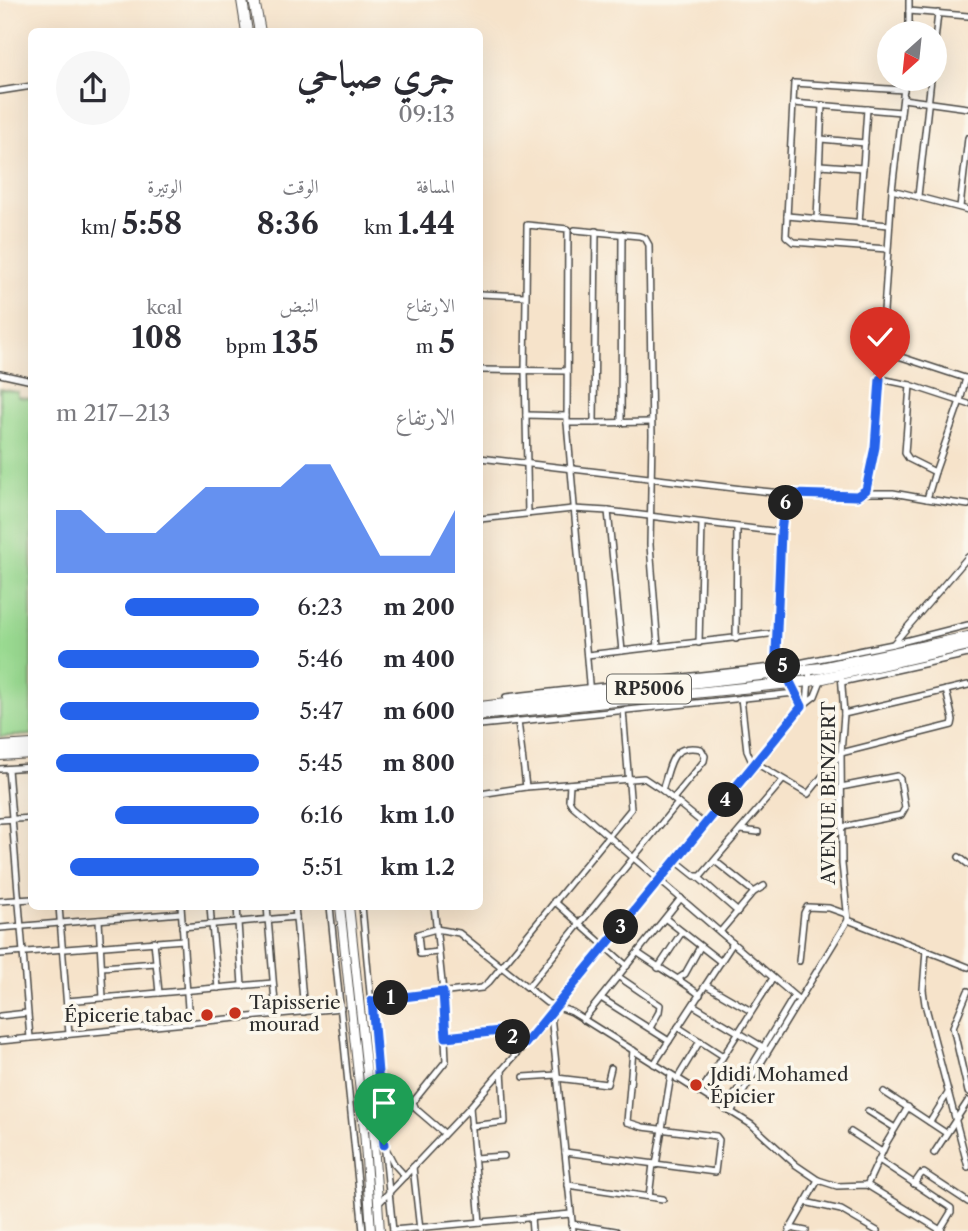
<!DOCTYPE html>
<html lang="ar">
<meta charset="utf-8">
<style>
:root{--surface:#fff;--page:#f7f7f7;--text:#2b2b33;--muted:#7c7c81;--accent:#2563eb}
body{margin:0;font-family:"Libre Caslon Text",Amiri,serif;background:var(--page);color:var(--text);direction:rtl;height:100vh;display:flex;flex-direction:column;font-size:26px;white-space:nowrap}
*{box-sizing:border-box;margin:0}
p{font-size:23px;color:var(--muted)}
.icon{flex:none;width:38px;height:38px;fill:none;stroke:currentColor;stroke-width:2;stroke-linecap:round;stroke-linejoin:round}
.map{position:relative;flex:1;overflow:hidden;direction:ltr}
.panel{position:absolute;left:28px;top:28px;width:455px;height:882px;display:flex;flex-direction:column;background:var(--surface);border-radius:10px;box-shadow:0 7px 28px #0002;direction:rtl}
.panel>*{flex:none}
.needle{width:46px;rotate:207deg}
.tools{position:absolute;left:877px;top:21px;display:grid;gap:14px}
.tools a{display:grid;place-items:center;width:70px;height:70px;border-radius:50%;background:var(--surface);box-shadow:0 7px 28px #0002;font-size:35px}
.pin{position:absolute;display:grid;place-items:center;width:60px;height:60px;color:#fff;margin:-72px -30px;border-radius:50% 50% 50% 0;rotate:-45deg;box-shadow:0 0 7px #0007}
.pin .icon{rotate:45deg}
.km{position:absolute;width:35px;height:35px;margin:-18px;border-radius:50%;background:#222;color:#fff;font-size:19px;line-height:35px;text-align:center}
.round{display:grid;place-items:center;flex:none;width:74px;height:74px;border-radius:37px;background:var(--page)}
.headline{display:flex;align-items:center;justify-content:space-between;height:119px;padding:0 28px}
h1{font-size:38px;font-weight:700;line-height:52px}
.figures{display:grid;grid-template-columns:repeat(3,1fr);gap:10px;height:119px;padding:7px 28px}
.figures div{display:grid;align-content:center}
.figures b{font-size:30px;font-weight:700}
.figures small{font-size:19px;font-weight:400}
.figures p{font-size:19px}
.chart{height:196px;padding:14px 28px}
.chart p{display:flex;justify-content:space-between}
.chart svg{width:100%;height:126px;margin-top:7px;fill:var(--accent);opacity:.7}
ul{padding:0 28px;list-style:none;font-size:23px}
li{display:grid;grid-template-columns:112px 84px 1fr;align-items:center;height:52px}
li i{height:18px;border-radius:9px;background:var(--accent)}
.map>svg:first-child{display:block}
.garden{fill:#9ada91;stroke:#62825e;stroke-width:2}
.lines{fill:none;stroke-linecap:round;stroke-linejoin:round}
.street-casing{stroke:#494743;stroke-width:8}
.primary-casing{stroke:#494743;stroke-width:10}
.highway-casing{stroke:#494743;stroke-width:12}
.street{stroke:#fff;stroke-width:5}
.primary{stroke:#fff;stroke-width:8}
.highway{stroke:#fff;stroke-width:10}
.route-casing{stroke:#fff;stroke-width:14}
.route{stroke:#2563eb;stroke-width:9}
.poi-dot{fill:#c8321e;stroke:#fbf7ec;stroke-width:2.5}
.labels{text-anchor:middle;stroke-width:7;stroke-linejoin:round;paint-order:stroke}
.shield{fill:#fbf7ec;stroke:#696865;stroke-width:2}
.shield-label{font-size:18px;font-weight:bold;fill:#2b2b2b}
.street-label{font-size:19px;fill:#2b2b2b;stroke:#fbf7ec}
.poi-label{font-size:19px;fill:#2b2b2b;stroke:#fbf7ec;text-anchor:start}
</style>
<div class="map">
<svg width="968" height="1231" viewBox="0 0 968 1231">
<rect width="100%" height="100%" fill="#fbf7ec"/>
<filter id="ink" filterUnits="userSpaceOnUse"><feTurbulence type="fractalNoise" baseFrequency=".0143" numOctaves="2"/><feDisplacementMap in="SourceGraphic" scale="14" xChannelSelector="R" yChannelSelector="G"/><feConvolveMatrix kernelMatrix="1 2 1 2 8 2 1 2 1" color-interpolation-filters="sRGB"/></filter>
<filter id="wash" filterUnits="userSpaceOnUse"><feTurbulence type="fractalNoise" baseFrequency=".00686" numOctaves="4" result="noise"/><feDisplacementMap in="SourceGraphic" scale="28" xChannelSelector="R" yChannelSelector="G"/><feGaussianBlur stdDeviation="1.57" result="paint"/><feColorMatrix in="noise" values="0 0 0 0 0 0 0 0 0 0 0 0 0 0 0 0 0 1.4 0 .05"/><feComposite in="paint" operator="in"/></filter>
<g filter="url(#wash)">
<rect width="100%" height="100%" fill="#f6e3ca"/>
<polygon class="garden" points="0,389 18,392 18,397 32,399 31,735 0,737"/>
</g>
<g filter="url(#ink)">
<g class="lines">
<defs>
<g id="street">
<polyline points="909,0 909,33"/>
<polyline points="909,11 968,16"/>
<polyline points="934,50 938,13"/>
<polyline points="0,91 32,86"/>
<polyline points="903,99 968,108"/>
<polyline points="793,103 901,112"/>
<polyline points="821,139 865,143"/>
<polyline points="820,165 863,168"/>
<polyline points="892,190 968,210"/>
<polyline points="918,196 931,79"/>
<polyline points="960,207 968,138"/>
<polyline points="787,216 889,225"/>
<polyline points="817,219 822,105"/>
<polyline points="859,223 867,109"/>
<polyline points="575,230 639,236 645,238 649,245 652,435 650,545 658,647"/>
<polyline points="596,231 594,423 651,422"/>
<polyline points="887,249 793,242 786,236 794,83 904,90"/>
<polyline points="480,294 525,296"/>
<polyline points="883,351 968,379"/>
<polyline points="480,370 567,371"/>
<polyline points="0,374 32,381"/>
<polyline points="881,379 910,385 968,404"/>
<polyline points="910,385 905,453 909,459 935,472 960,401 966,378"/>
<polyline points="526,415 567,416"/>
<polyline points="567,423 594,423"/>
<polyline points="621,423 622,234"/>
<polyline points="480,458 742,489 792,494 862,495 867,486 875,447 892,190 905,79"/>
<polyline points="864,493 893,493 927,499 935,472"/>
<polyline points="927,499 968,505"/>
<polyline points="608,511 622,651"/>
<polyline points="528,514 525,371 527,225 568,229 567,423 590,695"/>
<polyline points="480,519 573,509 608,511 781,532"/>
<polyline points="736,639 737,528"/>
<polyline points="699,643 702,523"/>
<polyline points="893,644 968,557"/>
<polyline points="776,648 790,661 799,663 893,644 968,625"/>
<polyline points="776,654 785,673"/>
<polyline points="587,655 777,633"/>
<polyline points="842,682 968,654"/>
<path d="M772 685V663L776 654C777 619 774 518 792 494"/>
<polyline points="506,697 772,667"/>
<polyline points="741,698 747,751 751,760 808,794 841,753 952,725 953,720 946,690"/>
<polyline points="807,702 810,670"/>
<polyline points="844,714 968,685"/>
<polyline points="518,721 526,787"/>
<polyline points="480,725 795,693 802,706"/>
<polyline points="0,769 32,767"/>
<polyline points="8,769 30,1038"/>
<polyline points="570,784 569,800 572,805 799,1000"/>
<polyline points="841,787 897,776 900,779 905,808 901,815 842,827"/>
<path d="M662 790C671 766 669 743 701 749L705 756 704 761 673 799"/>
<polyline points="480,794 526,787 644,778 662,790 705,825"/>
<polyline points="0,820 32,818"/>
<polyline points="741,830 758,832"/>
<polyline points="959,857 968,864"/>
<polyline points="675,860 695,876 701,876 783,780"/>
<polyline points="715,861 754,892"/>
<polyline points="698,877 738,912"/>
<polyline points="0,901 32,899"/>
<polyline points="554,901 627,966"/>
<polyline points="59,906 69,1034"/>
<polyline points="181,906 189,1023"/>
<polyline points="210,906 211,919"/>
<polyline points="237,906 242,986"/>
<polyline points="267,906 276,1015"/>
<polyline points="295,906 304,1012"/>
<polyline points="330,906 363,1231"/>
<polyline points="362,906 384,1145 394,1164 405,1176"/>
<polyline points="434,906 443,992 446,1061 413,1102 416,1109 444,1133"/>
<polyline points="666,919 721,962"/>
<polyline points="99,920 103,998"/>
<polyline points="848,920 968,967"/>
<polyline points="212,925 218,988"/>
<polyline points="182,927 296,917"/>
<polyline points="0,928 181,913"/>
<polyline points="720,932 754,892 764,886"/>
<polyline points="154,941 159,993"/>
<polyline points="926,950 923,990 925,1004 968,1167"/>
<polyline points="438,952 420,954 418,934 436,929 459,933 547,1003 572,1012 752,1125 796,1165 818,1180 837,1186 867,1185 942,1231"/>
<path d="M638 953C659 968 680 979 700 995"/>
<polyline points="0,954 183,940"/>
<polyline points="799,961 804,913 807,907 829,908 846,914"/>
<polyline points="102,967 156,963"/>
<polyline points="658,968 682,932"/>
<polyline points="619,977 660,1005 659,1012 650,1028"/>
<polyline points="679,978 685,974 700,947"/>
<polyline points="706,985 751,1011"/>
<polyline points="528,987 678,803"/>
<polyline points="968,991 953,1027 968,1092"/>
<polyline points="601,998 669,1041"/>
<polyline points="67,1001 273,983"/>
<polyline points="372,1001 482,988 489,982 631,809 623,710"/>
<polyline points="693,1005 766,1049"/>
<polyline points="551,1015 573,1231"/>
<polyline points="0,1016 27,1013"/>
<polyline points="583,1020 681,898"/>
<polyline points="678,1027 723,1056"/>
<polyline points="446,1037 500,1031 525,1044"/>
<polyline points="0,1041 341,1008"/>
<polyline points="654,1064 733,943"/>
<polyline points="524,1077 557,1075"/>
<polyline points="557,1078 607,1084 611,1068"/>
<polyline points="677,1079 700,1041"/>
<polyline points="884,1092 946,1133"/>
<polyline points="700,1093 773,978"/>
<polyline points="470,1107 480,1222"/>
<polyline points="726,1109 794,996"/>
<polyline points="868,1111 895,1128"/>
<polyline points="731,1112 848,920 842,864 841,753 844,714 841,673"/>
<polyline points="930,1122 948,1093"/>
<polyline points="471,1126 505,1122 502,1070"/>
<polyline points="851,1132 882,1152"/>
<polyline points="385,1152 393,1231"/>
<polyline points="565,1152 715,1172 719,1140 716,1136 643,1127 627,1122 633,1050"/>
<polyline points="934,1153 968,1101"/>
<polyline points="474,1158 504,1156"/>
<polyline points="879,1160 951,1208 951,1212 940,1230"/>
<polyline points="656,1165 671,1075"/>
<polyline points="413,1167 420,1230"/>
<polyline points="914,1184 921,1174 924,1173 968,1202"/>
<polyline points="568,1185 663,1199"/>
<polyline points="867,1185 887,1142 908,1107"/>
<polyline points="649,1197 653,1164"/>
<polyline points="805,1202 841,1210 877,1231"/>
<polyline points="378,1204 470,1107 551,1014 658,880 802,706 815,696 822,678"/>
<polyline points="531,1217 532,1231"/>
<polyline points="572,1224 616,1231"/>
<polyline points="790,1228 806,1231"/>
<polyline points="393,1230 571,1214"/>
<polyline points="789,1231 818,1180"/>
</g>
<g id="primary">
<polyline points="340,906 364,1130 371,1231"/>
<polyline points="349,906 373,1129 380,1231"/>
</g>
<g id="highway">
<polyline points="242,0 247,32"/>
<polyline points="254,0 260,32"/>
<polyline points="480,707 821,668 968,637"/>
<polyline points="480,715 810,681 968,645"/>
<polyline points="0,747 32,745"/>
<polyline points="0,755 32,753"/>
</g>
</defs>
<use href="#street" class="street-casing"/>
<use href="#primary" class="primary-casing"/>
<use href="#highway" class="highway-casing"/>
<use href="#street" class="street"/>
<use href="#primary" class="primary"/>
<use href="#highway" class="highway"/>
</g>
</g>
<g class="lines" filter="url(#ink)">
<defs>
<polyline id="route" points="384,1145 372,1001 443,992 446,1037 500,1031 525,1044 802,706 776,654 781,532 784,506 792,494 857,496 866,490 875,447 880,379"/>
</defs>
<use href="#route" class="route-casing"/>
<use href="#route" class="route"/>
</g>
<g class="poi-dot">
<circle cx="235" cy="1013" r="7"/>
<circle cx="207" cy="1015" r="7"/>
<circle cx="696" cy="1085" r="7"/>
</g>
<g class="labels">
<rect class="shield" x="607" y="674.5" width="84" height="29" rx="5"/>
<g class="shield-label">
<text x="649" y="695">RP5006</text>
</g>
<g class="street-label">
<text transform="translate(828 793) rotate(-90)" y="7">AVENUE BENZERT</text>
</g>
<g class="poi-label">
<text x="249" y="1009">Tapisserie<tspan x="249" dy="22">mourad</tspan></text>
<text x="193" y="1022" text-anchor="end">Épicerie tabac</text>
<text x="710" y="1081">Jdidi Mohamed<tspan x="710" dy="22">Épicier</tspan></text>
</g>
</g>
</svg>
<div class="tools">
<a><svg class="needle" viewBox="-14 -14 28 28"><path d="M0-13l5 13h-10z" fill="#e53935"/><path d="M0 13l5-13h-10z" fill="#7c7c81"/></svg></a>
</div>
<div class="pin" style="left:384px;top:1145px;background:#1e9e55"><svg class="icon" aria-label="arrive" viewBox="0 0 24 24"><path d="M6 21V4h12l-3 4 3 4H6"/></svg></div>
<div class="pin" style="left:880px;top:379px;background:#d93025"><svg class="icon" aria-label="check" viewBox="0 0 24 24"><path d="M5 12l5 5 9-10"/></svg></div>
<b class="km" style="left:391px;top:998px">1</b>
<b class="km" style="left:513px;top:1037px">2</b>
<b class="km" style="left:621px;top:927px">3</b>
<b class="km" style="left:726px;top:800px">4</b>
<b class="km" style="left:783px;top:666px">5</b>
<b class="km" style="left:786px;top:503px">6</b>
<section class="panel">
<div class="headline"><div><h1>جري صباحي</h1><p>09:13</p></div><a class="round"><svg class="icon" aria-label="share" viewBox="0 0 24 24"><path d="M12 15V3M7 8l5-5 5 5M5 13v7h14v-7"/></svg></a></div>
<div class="figures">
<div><p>المسافة</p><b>1.44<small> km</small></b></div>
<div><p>الوقت</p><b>8:36</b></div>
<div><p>الوتيرة</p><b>5:58<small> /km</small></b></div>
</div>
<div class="figures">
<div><p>الارتفاع</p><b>5<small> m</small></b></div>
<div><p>النبض</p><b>135<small> bpm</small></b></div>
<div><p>kcal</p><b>108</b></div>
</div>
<div class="chart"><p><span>الارتفاع</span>213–217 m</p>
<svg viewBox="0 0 160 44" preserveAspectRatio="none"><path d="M0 44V22L10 22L20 30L30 30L40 30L50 22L60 14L70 14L80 14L90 14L100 6L110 6L120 22L130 38L140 38L150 38L160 22V44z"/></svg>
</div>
<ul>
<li><b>200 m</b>6:23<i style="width:66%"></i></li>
<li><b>400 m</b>5:46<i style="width:99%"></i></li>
<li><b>600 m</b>5:47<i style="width:98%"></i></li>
<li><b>800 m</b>5:45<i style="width:100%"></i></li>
<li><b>1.0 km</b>6:16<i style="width:71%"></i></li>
<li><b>1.2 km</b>5:51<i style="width:93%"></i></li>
</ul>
</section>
</div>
